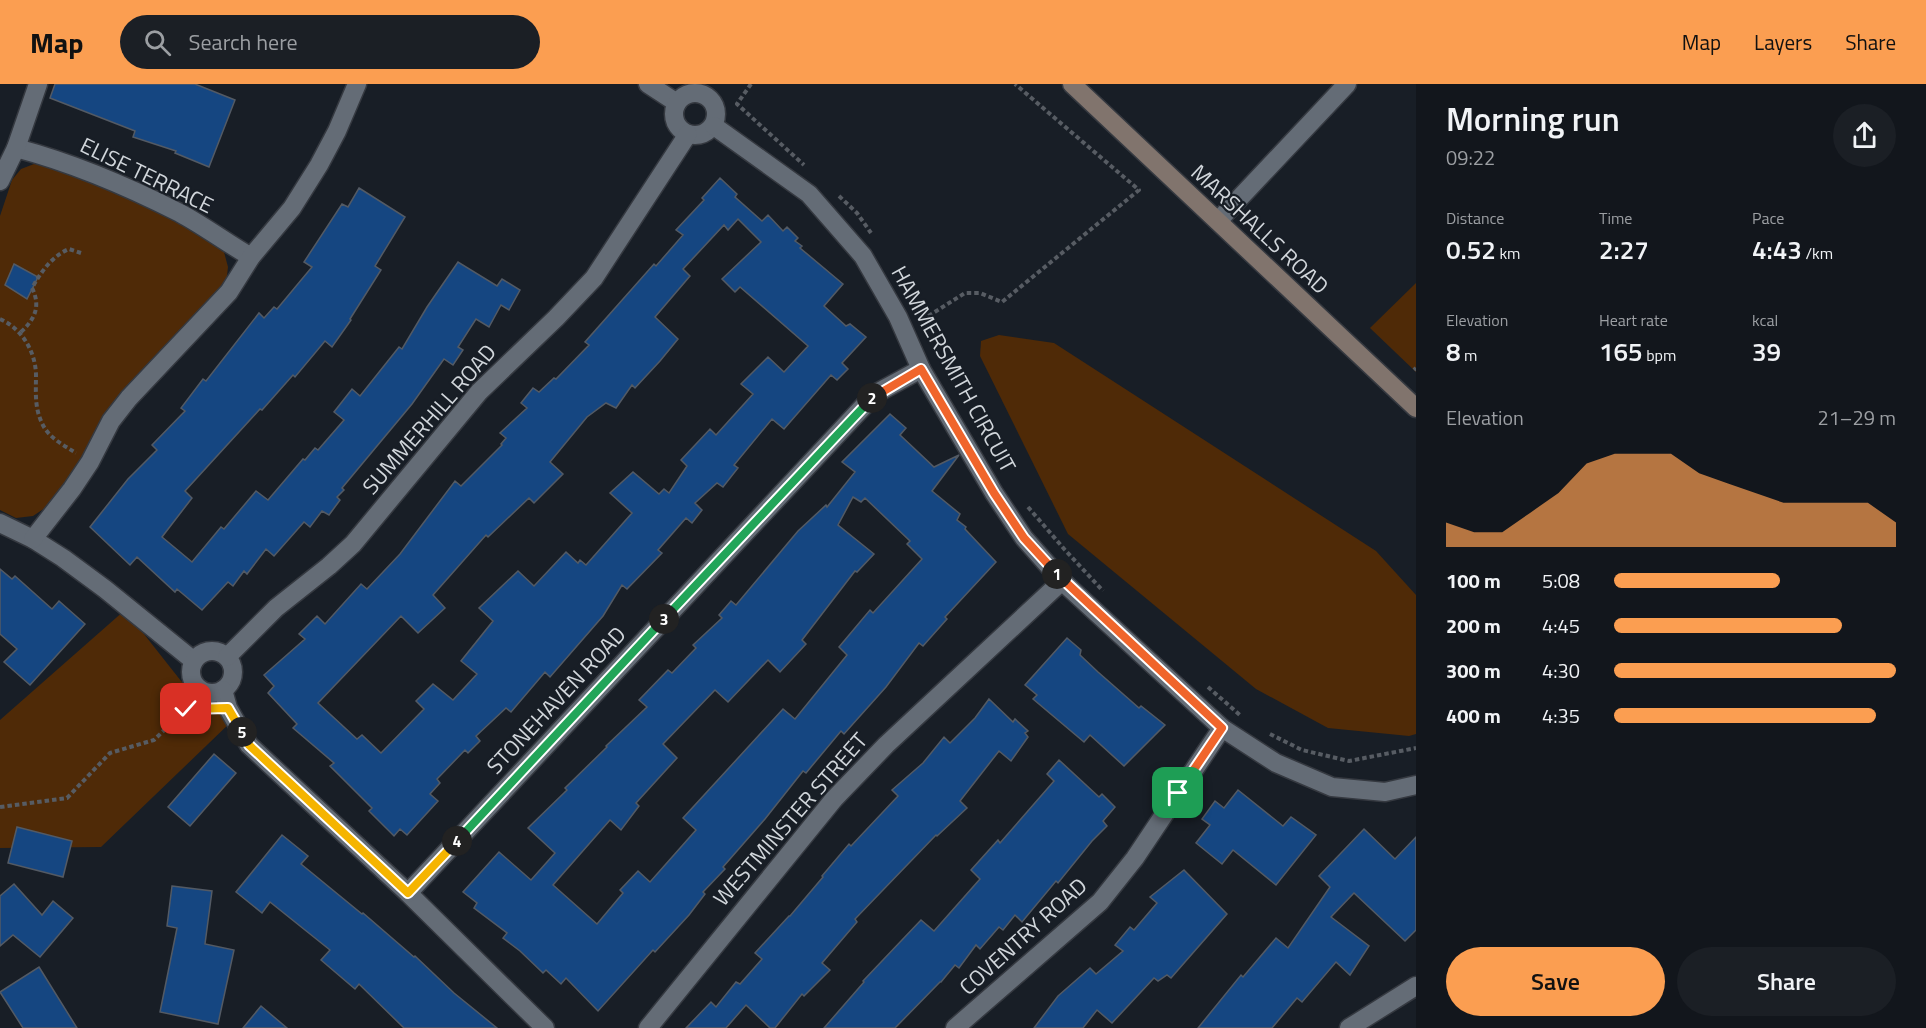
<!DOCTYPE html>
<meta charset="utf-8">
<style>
:root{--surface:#12161c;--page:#1b1f25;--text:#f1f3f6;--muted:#9c9fa3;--accent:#fb9e51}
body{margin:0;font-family:"Titillium Web",sans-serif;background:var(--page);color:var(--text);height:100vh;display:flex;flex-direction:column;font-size:22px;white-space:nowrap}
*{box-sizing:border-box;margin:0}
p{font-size:20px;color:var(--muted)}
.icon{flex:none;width:33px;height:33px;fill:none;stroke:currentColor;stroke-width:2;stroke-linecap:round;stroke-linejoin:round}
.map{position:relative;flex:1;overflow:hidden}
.side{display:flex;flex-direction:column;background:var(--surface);width:510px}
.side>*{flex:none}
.pin{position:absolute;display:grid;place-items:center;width:51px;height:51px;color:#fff;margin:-26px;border-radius:12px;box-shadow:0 3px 9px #0006}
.km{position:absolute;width:30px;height:30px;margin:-15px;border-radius:50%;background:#222;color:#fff;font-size:16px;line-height:30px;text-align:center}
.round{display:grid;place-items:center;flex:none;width:63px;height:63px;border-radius:32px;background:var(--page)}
.headline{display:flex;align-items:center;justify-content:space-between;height:102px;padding:0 30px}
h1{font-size:33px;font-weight:600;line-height:45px}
.figures{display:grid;grid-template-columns:repeat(3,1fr);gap:9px;height:102px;padding:6px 30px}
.figures div{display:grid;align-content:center}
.figures b{font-size:26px;font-weight:600}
.figures small{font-size:16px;font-weight:400}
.figures p{font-size:16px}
.chart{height:168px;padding:12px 30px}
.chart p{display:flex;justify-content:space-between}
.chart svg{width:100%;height:108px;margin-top:6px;fill:var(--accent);opacity:.7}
.button{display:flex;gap:12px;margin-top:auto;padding:12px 30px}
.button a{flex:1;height:69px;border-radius:36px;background:var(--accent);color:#111;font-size:24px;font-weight:600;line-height:69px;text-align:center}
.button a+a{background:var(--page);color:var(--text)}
ul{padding:0 30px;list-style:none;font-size:20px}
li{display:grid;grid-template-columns:96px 72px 1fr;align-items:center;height:45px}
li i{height:15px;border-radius:8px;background:var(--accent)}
header{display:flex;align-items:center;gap:36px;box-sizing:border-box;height:84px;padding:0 30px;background:var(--accent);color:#111}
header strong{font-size:28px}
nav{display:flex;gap:33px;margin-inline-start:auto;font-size:21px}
.search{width:420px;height:54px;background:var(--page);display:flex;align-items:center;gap:15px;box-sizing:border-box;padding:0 21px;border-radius:33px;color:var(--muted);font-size:22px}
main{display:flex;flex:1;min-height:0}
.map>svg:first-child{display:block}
.green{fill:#4f2a07}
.building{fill:#154681;stroke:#535a64;stroke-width:1.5;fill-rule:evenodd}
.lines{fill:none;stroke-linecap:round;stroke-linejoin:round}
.street-casing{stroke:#353940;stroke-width:21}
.secondary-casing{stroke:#353940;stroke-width:21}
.path{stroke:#575c63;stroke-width:4;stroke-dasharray:4.5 3;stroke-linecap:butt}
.street{stroke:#646c76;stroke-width:18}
.secondary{stroke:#81746d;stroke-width:18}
.split-1-casing{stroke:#fff;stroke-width:12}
.split-2-casing{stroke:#fff;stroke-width:12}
.split-3-casing{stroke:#fff;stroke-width:12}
.split-4-casing{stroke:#fff;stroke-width:12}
.split-5-casing{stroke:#fff;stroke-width:12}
.split-6-casing{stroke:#fff;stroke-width:12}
.split-1{stroke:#f0652b;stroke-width:8}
.split-2{stroke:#f0652b;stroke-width:8}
.split-3{stroke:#22a559;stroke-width:8}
.split-4{stroke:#22a559;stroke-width:8}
.split-5{stroke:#f5b400;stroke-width:8}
.split-6{stroke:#f5b400;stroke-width:8}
.labels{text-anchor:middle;stroke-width:4.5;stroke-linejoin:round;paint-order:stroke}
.street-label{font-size:22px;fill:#d1d6db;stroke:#181e26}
</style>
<header>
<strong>Map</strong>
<div class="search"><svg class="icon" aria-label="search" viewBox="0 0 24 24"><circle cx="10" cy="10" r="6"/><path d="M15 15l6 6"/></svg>Search here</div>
<nav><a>Map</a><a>Layers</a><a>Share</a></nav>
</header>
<main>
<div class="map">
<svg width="1416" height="944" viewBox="0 0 1416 944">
<rect width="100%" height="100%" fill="#181e26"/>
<g class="green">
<polygon points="34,80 51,81 112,105 170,132 224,168 228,183 226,200 87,371 51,420 33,432 16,434 0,426 0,132 12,96 21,85"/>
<polygon points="1416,199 1416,288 1370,244"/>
<polygon points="999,251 1054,259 1376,467 1416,511 1416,650 1409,652 1328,644 1256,605 1068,450 980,272 981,257"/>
<polygon points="125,526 181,597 233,636 101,763 0,764 0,636"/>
</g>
<g class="building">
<polygon points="55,0 195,0 235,16 209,83 175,69 176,67 133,53 135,47 50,14"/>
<path d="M720 94 737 110 735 113 762 137 768 131 783 147 787 143 798 154 795 157 802 162 800 164 843 200 824 222 846 242 850 240 866 253 842 279 848 285 837 296 831 291 784 345 772 335 734 381 738 384 723 403 717 399 695 419 702 426 692 439 686 434 658 466 662 469 627 505 622 501 603 532 550 593 545 588 511 628 506 624 476 652 480 657 468 669 465 666 437 695 440 699 430 710 438 717 407 751 400 745 394 752 369 727 372 724 330 682 334 679 293 644 297 640 268 609 274 602 264 591 305 555 299 550 317 532 325 540 361 500 367 505 400 470 455 397 461 402 502 361 501 360 506 354 500 349 527 324 521 319 533 304 539 308 554 294 556 295 589 261 585 258 654 180 656 182 683 151 676 146 704 116 702 114ZM738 135 761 158 722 195 735 208 740 203 808 262 784 288 768 273 741 300 753 310 716 351 710 345 681 376 687 382 669 409 664 405 659 410 633 388 610 409 632 429 586 481 580 476 578 479 566 468 534 502 518 487 479 524 493 537 461 577 477 590 453 616 433 600 416 617 424 625 381 669 362 651 357 655 318 619 401 532 418 549 445 524 433 511 486 451 488 453 529 414 534 419 563 390 550 378 587 333 606 319 616 324 632 301 635 304 660 277 678 255 655 233 690 192 683 185 724 141 728 146Z"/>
<polygon points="359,104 405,133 375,182 381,186 350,235 351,236 332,263 325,257 295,293 293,291 262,326 260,325 185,407 192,414 162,453 192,478 221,443 224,445 256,407 268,416 303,375 305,376 315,364 318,366 344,336 334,328 352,305 360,312 399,263 402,265 427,223 458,178 497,202 502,195 520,206 509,226 501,221 489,243 476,235 458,263 463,266 453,281 444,275 412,320 342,404 344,406 337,413 340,416 329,431 322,427 310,443 304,438 274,472 266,465 247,490 244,487 233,502 228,498 202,526 177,505 175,508 137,473 130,481 90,443 128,395 157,366 152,361 185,327 181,324 203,295 206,297 259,229 264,234 274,223 277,225 312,183 304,178 342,120 348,123"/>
<polygon points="14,180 38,193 27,215 5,201"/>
<path d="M890 330 906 344 900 351 934 383 959 371 932 407 960 430 957 436 966 443 965 445 996 478 945 533 947 535 923 562 919 559 886 603 844 650 841 647 806 689 803 687 765 735 723 783 725 785 703 808 705 810 689 831 655 868 653 866 598 927 566 894 561 900 546 886 543 889 520 867 503 854 507 849 474 824 477 819 463 808 499 768 531 796 555 769 528 744 567 706 565 704 607 663 606 662 647 623 639 616 668 586 672 589 696 564 693 561 722 534 719 531 731 517 736 521 798 447 826 421 827 423 855 388 842 378ZM853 413 861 418 865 414 910 457 907 460 922 475 873 529 870 526 839 563 847 571 795 635 783 625 683 734 696 746 650 798 638 787 620 806 623 809 597 840 553 801 610 736 621 746 639 722 636 719 677 674 663 660 715 606 728 618 768 576 780 588 806 560 802 556 855 487 857 488 874 470 838 441Z"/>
<polygon points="0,485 12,495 15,492 52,525 59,517 85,540 30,601 4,578 17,565 0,550"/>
<polygon points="1067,554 1081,566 1080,571 1098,588 1139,624 1141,622 1165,641 1124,682 1090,651 1084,658 1033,615 1037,611 1025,601"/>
<polygon points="989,615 1013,638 1015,635 1028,647 1025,649 1028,653 1011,677 999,667 960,717 967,724 937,752 936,751 855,835 857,838 822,879 830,886 804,912 802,910 775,944 770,944 746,921 726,944 686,944 711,918 716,923 736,898 740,900 762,875 755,869 789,832 790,832 823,793 822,792 849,760 851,762 898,712 892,706 923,679 944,653 950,659 975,634"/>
<polygon points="214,670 236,689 190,742 168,723"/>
<polygon points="1059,676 1099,713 1102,710 1115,723 1103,737 1107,742 1092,757 1058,799 1056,797 1022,838 1015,831 1003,846 999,843 980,865 976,861 959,884 955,881 941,898 940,898 895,944 824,944 864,898 863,897 921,836 934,847 980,795 971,786 998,756 1000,759 1054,697 1047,690"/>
<polygon points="1238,706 1283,742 1291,733 1316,751 1276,801 1233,766 1222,780 1196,759 1210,741 1202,735 1215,717 1224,724"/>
<polygon points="17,743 72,757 63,793 8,779"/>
<polygon points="1364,745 1395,775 1416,753 1416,846 1405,857 1354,809 1331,833 1369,862 1350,891 1336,878 1302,918 1297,914 1272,944 1198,944 1241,891 1243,893 1276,854 1288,864 1330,803 1319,792"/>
<polygon points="282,751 308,772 301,780 362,830 363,829 414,873 415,872 454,909 497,944 404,944 359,900 355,905 321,876 330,866 270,818 262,829 236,808"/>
<polygon points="1184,786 1227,830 1171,894 1167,891 1158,897 1154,894 1112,939 1097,926 1083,944 1034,944 1058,912 1090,884 1096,890 1123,867 1115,861 1130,843 1134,846 1157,819 1150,813"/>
<polygon points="14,800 42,831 53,817 73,834 40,873 13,851 0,862 0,812"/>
<polygon points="172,802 212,807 205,860 234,866 218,940 160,928 177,844 167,842"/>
<polygon points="39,883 77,944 23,944 0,908"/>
<polygon points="261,922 287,944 243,944"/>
</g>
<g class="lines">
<defs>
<g id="street">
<polyline points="648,0 677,19"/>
<circle cx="695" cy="30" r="21"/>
<polyline points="714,42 809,110 863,172 898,233 921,285 994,409 1024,454 1062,497 1222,644 1276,679 1332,703 1385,708 1416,701"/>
<path d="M16 64C73 79 127 102 180 129 204 142 227 159 251 173"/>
<polyline points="0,97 16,64 38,0"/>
<polyline points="1218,137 1347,0"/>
<polyline points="0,439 33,455 63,474 105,505 194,577"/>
<polyline points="33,455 72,405 90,378 111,337 129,314 229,208 251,173 292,124 319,81 337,47 357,0"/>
<circle cx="212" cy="588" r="21"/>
<polyline points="227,573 276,524 329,482 353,460 479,308 556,234 594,194 688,50"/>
<polyline points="223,606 228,624 249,661 408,809 545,944"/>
<polyline points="408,809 875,310 921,285"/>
<polyline points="648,944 834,715 886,661 1062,497"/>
<polyline points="955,944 1100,818 1135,774 1222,644"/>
<polyline points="1349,944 1416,902"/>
</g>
<polyline id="secondary" points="1072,0 1416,324"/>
</defs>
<use href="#street" class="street-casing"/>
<use href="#secondary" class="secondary-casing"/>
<g class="path">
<polyline points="751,0 737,20 804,81"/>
<polyline points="839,112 857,129 871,149"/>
<path d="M0 235C21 244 35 266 36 290 36 310 34 325 44 343 51 355 65 362 76 369"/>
<polyline points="922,236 965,209 980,209 1002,218 1139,106 1015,0"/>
<path d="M21 248C35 235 41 222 32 204 41 188 52 172 69 165L81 169"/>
<polyline points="1414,286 1416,284"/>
<polyline points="1028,423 1065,466 1103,507"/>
<polyline points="1208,603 1241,632"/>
<polyline points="1270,650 1302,666 1349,677 1416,664"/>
<polyline points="0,723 67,714 110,669 154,656 186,625 209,624"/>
</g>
<use href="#street" class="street"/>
<use href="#secondary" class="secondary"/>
</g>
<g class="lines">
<defs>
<polyline id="split-1" points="1057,490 1222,644 1178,709"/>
<polyline id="split-2" points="872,314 921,285 994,409 1024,454 1057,490"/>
<polyline id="split-3" points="664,535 872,314"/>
<polyline id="split-4" points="457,757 664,535"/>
<polyline id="split-5" points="242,648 249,661 408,809 457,757"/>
<polyline id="split-6" points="186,625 228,624 242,648"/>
</defs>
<use href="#split-1" class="split-1-casing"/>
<use href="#split-2" class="split-2-casing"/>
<use href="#split-3" class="split-3-casing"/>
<use href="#split-4" class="split-4-casing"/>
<use href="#split-5" class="split-5-casing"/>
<use href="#split-6" class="split-6-casing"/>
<use href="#split-1" class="split-1"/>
<use href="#split-2" class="split-2"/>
<use href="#split-3" class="split-3"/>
<use href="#split-4" class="split-4"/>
<use href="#split-5" class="split-5"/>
<use href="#split-6" class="split-6"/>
</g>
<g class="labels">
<g class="street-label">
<text transform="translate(147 91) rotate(26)" y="8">ELISE TERRACE</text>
<text transform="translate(1260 145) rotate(43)" y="8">MARSHALLS ROAD</text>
<text transform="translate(954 285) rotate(61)" y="8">HAMMERSMITH CIRCUIT</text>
<text transform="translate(429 335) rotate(-49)" y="8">SUMMERHILL ROAD</text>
<text transform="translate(556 616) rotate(-47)" y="8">STONEHAVEN ROAD</text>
<text transform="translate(790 735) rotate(-49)" y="8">WESTMINSTER STREET</text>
<text transform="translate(1023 852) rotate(-42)" y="8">COVENTRY ROAD</text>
</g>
</g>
</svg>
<div class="pin" style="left:1178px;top:709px;background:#1e9e55"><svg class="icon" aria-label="arrive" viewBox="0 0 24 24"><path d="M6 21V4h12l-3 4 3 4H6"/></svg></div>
<div class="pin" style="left:186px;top:625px;background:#d93025"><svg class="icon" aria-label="check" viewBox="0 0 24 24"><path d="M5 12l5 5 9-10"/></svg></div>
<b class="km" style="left:1057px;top:490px">1</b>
<b class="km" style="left:872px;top:314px">2</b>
<b class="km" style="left:664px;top:535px">3</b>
<b class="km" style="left:457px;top:757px">4</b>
<b class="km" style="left:242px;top:648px">5</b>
</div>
<section class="side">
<div class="headline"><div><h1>Morning run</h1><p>09:22</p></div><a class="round"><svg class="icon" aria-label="share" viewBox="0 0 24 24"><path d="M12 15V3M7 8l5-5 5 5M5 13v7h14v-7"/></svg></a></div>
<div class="figures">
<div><p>Distance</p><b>0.52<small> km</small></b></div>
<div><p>Time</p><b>2:27</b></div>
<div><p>Pace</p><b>4:43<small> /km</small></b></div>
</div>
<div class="figures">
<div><p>Elevation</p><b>8<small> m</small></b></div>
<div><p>Heart rate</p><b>165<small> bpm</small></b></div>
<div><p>kcal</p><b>39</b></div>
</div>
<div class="chart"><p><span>Elevation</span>21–29 m</p>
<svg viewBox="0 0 160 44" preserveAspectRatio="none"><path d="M0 44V34L10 38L20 38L30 30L40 22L50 10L60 6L70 6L80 6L90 14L100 18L110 22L120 26L130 26L140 26L150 26L160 34V44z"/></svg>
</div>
<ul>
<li><b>100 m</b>5:08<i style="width:59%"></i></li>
<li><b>200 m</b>4:45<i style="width:81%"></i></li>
<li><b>300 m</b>4:30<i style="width:100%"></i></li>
<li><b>400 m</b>4:35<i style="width:93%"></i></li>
</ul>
<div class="button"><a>Save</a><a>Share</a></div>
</section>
</main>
